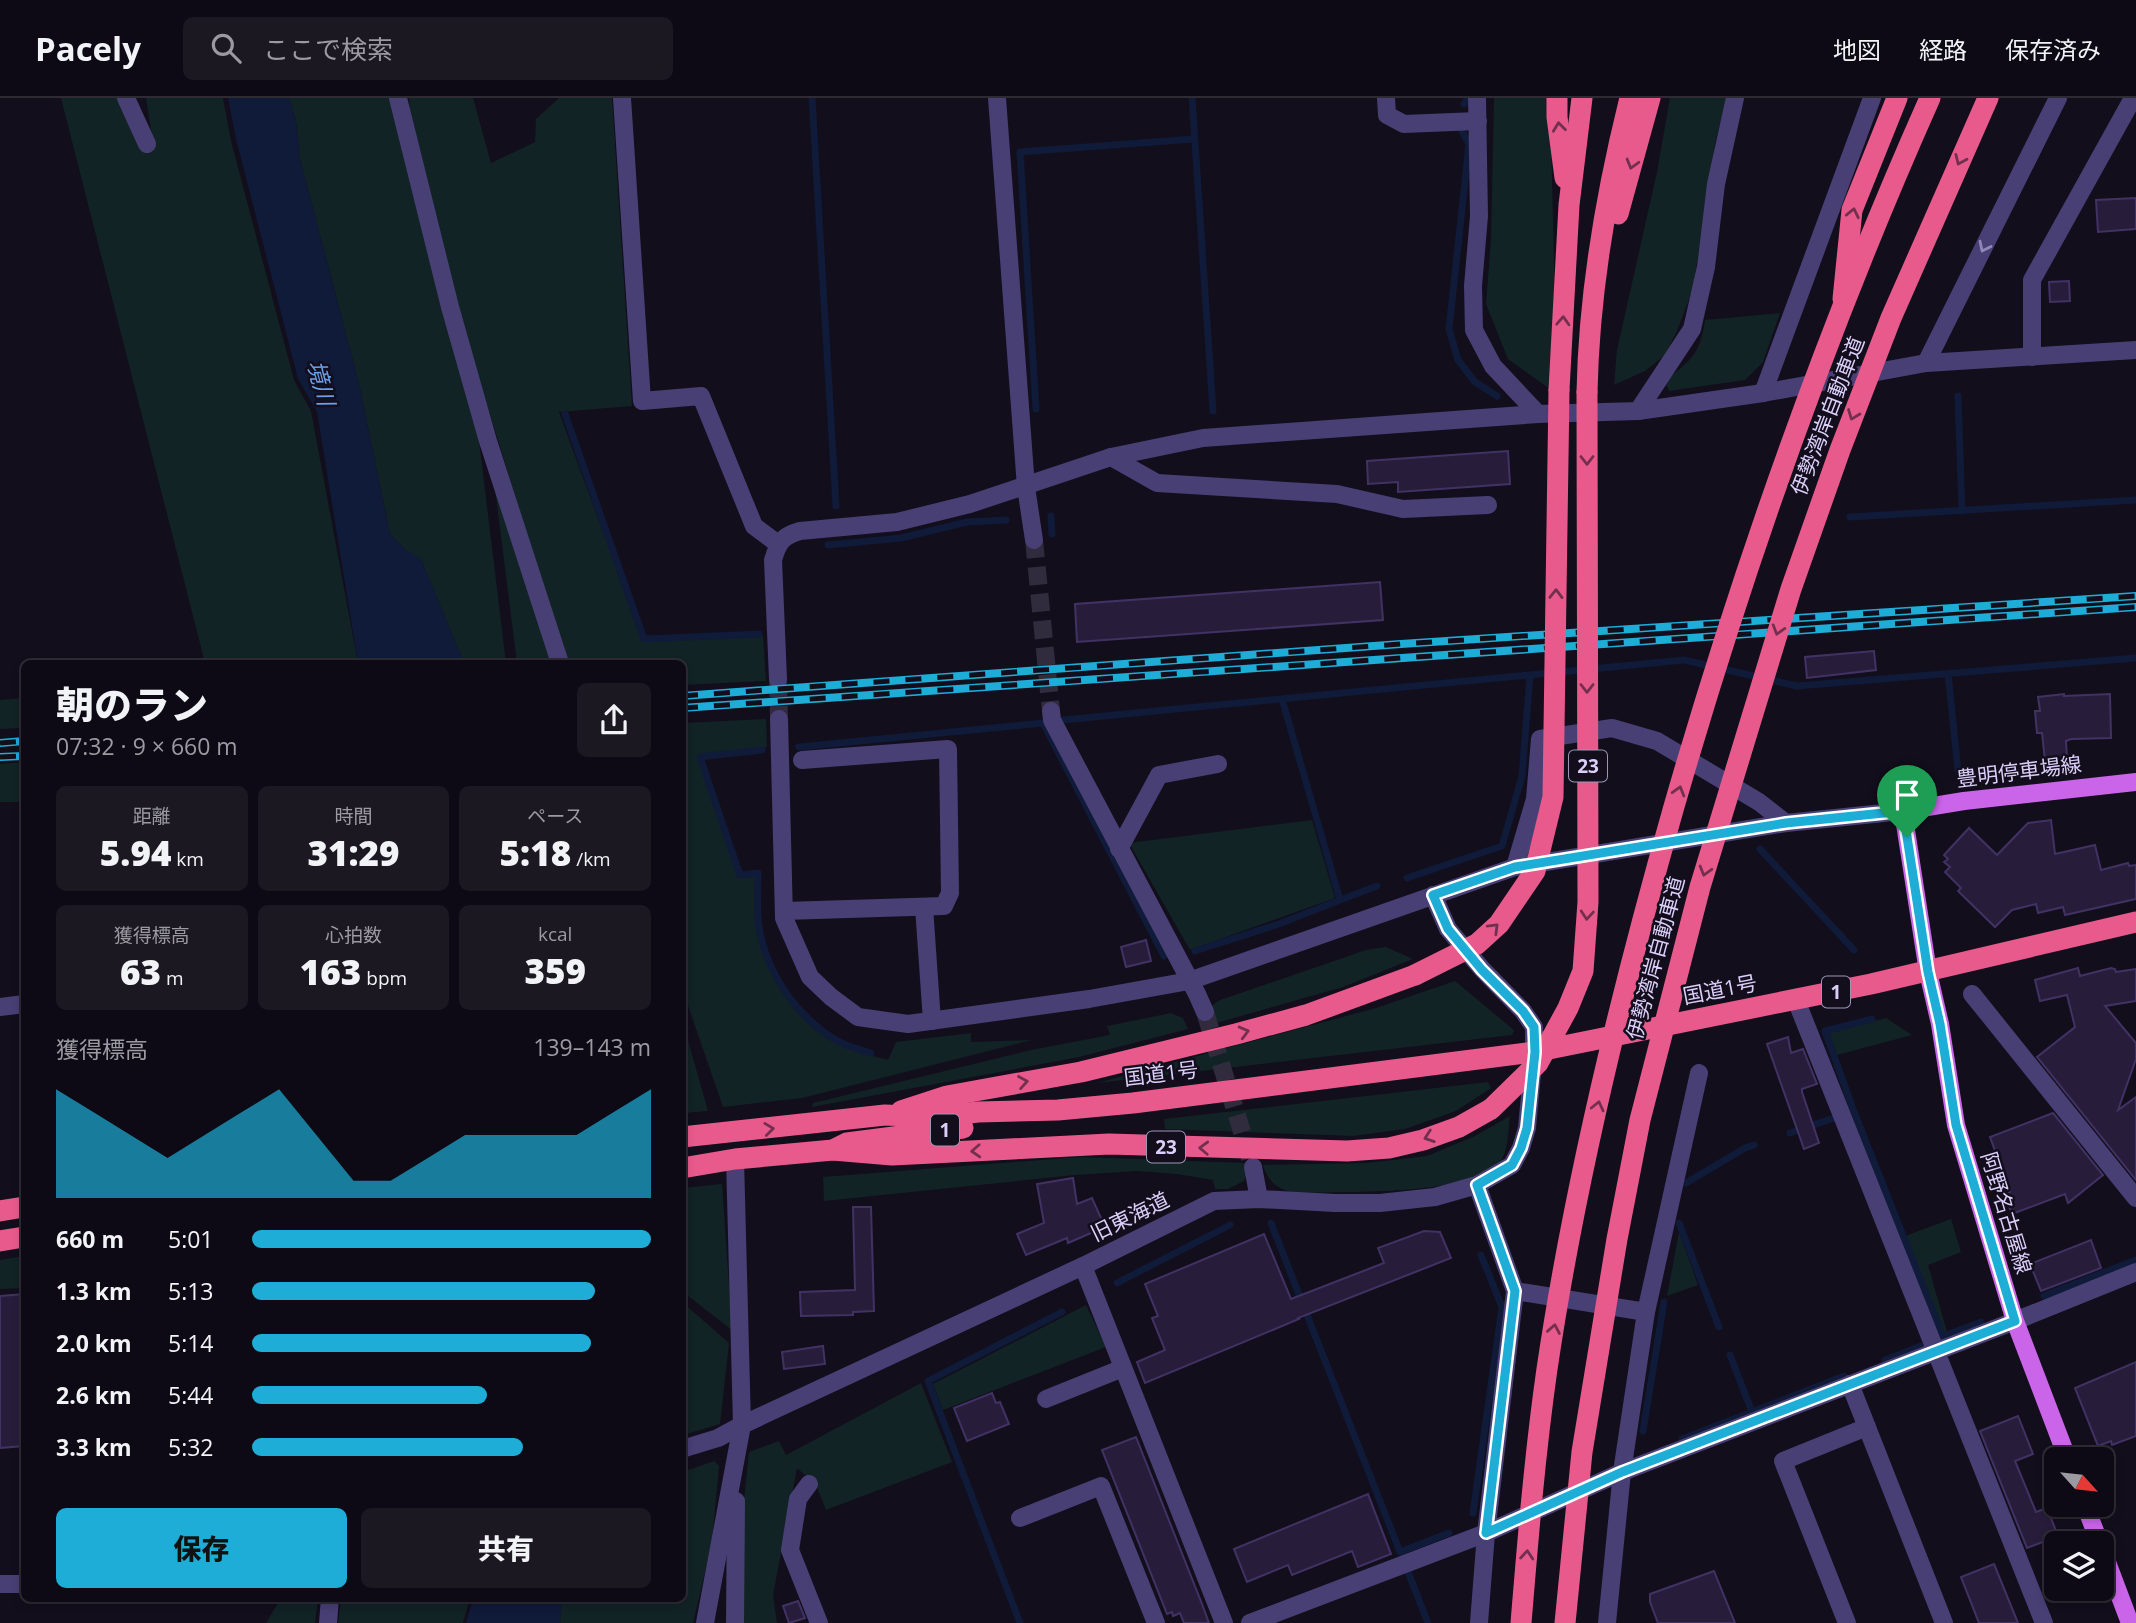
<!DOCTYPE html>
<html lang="ja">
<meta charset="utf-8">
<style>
:root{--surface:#0e0a15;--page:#1c1822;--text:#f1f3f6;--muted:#9b9aa0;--line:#2e2b34;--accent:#1dadd7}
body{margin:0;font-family:"Open Sans","Noto Sans JP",sans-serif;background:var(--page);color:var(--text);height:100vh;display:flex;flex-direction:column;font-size:26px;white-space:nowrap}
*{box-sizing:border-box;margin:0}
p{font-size:23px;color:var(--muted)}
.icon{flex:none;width:38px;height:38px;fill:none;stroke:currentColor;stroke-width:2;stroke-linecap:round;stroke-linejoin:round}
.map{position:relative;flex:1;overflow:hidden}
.panel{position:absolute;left:21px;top:562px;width:665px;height:942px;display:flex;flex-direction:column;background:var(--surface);border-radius:10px;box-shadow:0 4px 10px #0003,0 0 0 2px var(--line)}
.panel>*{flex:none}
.needle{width:46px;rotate:117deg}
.fabs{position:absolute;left:2044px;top:1349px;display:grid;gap:14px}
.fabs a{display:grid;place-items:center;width:70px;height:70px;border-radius:10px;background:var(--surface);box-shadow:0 4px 10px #0003,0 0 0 2px var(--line);font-size:35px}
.pin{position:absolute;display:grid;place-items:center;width:60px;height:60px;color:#fff;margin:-72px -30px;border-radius:50% 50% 50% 0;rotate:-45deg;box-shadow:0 0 7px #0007}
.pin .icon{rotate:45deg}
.round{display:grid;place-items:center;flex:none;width:74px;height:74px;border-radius:10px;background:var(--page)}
.headline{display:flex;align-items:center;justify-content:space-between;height:119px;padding:0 35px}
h1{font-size:38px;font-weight:800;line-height:52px}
.metrics{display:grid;grid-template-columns:repeat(3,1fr);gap:10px;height:119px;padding:7px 35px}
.metrics div{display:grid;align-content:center;border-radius:10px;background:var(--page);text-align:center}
.metrics b{font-size:35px;font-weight:800}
.metrics small{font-size:19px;font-weight:400}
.metrics p{font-size:19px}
.chart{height:196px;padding:14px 35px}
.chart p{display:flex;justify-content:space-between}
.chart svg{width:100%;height:126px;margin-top:7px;fill:var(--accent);opacity:.7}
.button{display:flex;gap:14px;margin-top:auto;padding:14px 35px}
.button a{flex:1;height:80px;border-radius:10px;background:var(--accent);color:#111;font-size:28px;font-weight:800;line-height:80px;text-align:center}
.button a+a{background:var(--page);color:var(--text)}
ul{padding:0 35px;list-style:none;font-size:23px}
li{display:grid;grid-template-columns:112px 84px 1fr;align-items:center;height:52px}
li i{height:18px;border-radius:9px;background:var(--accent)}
header{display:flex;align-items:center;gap:42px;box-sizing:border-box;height:98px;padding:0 35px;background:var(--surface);border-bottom:2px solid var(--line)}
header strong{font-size:33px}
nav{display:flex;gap:38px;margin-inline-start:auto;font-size:24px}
.search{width:490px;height:63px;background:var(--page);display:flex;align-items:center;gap:18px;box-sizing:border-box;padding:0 24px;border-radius:10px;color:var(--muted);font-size:26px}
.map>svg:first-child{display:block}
.green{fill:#122325}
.water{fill:#101a39}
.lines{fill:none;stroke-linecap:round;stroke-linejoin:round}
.stream{stroke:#101a39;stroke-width:7}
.building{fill:#271d3b;stroke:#423264;stroke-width:2}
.minor-tunnel{stroke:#302b3d;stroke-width:18;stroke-dasharray:18 9;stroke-linecap:butt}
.minor{stroke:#483f75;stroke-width:18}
.major{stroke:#ca65ea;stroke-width:18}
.highway{stroke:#e95a8c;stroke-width:21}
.rail-casing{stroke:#1dadd7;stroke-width:8}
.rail{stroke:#120e1c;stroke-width:5;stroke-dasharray:16;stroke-linecap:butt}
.highway-bridge{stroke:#e95a8c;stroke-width:21}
.oneway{stroke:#73304e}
.oneway2{stroke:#9187b7}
.route-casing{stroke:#fff;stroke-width:14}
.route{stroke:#1dadd7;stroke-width:9}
.labels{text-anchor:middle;stroke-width:5;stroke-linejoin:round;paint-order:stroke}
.shield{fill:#120e1c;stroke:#9e95b7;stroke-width:2}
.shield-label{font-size:19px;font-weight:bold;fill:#dacff9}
.street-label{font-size:21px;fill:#dacff9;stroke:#120e1c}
.water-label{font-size:23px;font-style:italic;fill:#6b9feb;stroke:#120e1c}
</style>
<header>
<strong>Pacely</strong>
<div class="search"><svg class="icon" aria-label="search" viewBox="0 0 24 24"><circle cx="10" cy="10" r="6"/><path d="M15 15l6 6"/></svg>ここで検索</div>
<nav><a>地図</a><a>経路</a><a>保存済み</a></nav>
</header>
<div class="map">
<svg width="2136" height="1525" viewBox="0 0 2136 1525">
<rect width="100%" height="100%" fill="#120e1c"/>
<g class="green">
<polygon points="61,0 119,0 144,53 154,51 146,0 223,0 231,43 294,282 311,313 358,565 205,565"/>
<polygon points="289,0 392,0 477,326 506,565 464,565 421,462 406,452 390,436 359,286 300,61 296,23"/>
<polygon points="409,0 473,0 491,65 535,44 536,21 559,0 612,0 632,308 559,314 643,543 763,538 766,583 683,587 682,565 567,565 457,210 412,36"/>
<polygon points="1494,0 1550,0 1555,204 1554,294 1508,261 1486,206 1491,142"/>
<polygon points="1670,0 1727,0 1715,45 1693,191 1677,233 1665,257 1645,273 1614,287 1617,252 1657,74"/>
<path d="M1780 215 1763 264 1745 282 1669 293 1665 283C1691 262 1700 257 1705 222Z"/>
<polygon points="492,367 553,565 517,565"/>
<polygon points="24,600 24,630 0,631 0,602"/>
<path d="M766 621 767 649 698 658 739 779 756 777C755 791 754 806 755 820 759 866 792 921 833 943 850 952 869 957 888 962L896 944 971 935V944L1032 942 802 1000 723 1009 683 893V625Z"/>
<polygon points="24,664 24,704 0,704 0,666"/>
<polygon points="1312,722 1335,800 1190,852 1129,745"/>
<polygon points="1386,849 1413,861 1343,889 1206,928 1202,923 1210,909 1220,902 1366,852"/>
<polygon points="1455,883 1514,932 1512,937 1097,985 1376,910"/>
<polygon points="1171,915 1183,920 1188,931 1079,959 812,1009 813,1005 1031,952 1110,937 1107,928"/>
<polygon points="1886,920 1912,937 1837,957 1828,935"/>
<polygon points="683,923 684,928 708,1013 683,1015"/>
<polygon points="1488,984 1491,990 1456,1013 1405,1031 1353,1038 1165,1031 1164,1021"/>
<path d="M1510 1018C1508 1032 1509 1054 1499 1065 1467 1099 1340 1093 1293 1095 1277 1090 1268 1084 1263 1067L1367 1065 1427 1058 1475 1038Z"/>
<polygon points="1080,1059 1245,1065 1247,1074 1244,1083 1228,1091 1215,1091 1213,1082 1177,1076 1137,1073 1075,1077 824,1103 823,1079"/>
<polygon points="722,1086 732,1232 683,1194 682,1090"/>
<polygon points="1951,1121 1961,1154 1928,1167 1947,1234 1943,1235 1905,1138"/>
<polygon points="1679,1134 1698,1187 1667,1198"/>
<polygon points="24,1158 24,1190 0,1191 0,1162"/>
<polygon points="682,1204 729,1245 720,1326 683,1337"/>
<polygon points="1086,1207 1106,1249 943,1312 933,1286"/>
<polygon points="921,1285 952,1364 826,1412 816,1387 797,1370 773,1497 777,1525 741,1525 742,1420 749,1354 779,1343 786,1357"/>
<polygon points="714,1363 719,1368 712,1444 693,1525 560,1525 562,1500 682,1500 683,1374"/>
<polygon points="281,1500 318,1500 315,1525 266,1525"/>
<polygon points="341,1500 470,1500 463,1525 338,1525"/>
</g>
<g class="water">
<polygon points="228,0 289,0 296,23 300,61 359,286 390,436 406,452 421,461 464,565 358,565 317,314 298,281 236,41"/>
<polygon points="473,1500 562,1500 560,1525 466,1525"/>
</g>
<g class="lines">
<g class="stream">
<polyline points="812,0 836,408"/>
<polyline points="1192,0 1213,313"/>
<polyline points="1464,6 1468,0"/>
<polyline points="1462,33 1469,46 1449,231 1458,262 1475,284 1497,298"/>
<polyline points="1958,298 1962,413"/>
<polyline points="1036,311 1020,54 1194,41"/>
<polyline points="565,316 644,541 759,536"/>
<polyline points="1051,418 1052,436"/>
<polyline points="1850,419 2136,402"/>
<polyline points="828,447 901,440 967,424 1006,422"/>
<polyline points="1948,576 1958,672"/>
<polyline points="1063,622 1684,562 1797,588 2136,560"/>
<polyline points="799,649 1043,625 1164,858"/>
<path d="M762 652 700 659 740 777 758 775C758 789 757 804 758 818 761 866 792 913 831 939 843 947 857 951 871 955"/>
<polyline points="1760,751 1854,852"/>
<polyline points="1407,780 1502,748 1522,678 1530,577"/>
<polyline points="1340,802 1377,788"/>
<polyline points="1195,853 1279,826 1340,802 1282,601"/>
<polyline points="1872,921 1825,933 1853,1011 1943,1239"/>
<polyline points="1790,1035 1834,1020"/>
<polyline points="1686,1085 1745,1050 1754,1047"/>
<polyline points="1271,1125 1400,1454 1449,1435"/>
<polyline points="1679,1125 1719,1229"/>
<polyline points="1117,1185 1230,1127"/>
<polyline points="2044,1198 2136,1162"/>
<polyline points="1944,1238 1981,1224"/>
<polyline points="1730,1257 1752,1314"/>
<polyline points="1885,1262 1921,1248"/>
<polyline points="1643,1333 1664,1204"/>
<polyline points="1682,1341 1844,1278"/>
<polyline points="1473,1415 1502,1209 1481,1157"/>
<polyline points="1408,1474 1428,1525"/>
<polyline points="1020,1525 928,1283 1062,1214"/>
</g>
</g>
<g class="building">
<polygon points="2136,100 2136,131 2098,134 2096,102"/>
<polygon points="2069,183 2070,203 2050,204 2049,184"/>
<polygon points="1508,353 1510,386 1398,394 1398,384 1368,386 1367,363"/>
<polygon points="1380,484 1383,522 1077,544 1075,506"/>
<polygon points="1874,553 1876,572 1807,580 1805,559"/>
<polygon points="2064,596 2064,598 2110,596 2111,640 2071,641 2066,643 2067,661 2045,663 2042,635 2037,635 2035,613 2040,613 2038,599"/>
<polygon points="2051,722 2055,756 2095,747 2101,772 2128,765 2129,768 2136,767 2136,801 2065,817 2063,809 2038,815 2036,806 2012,812 1995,829 1958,793 1961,790 1945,774 1950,769 1944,764 1948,761 1944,757 1969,730 1997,757 2028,725"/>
<polygon points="1146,842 1151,863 1126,869 1121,849"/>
<polygon points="2078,870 2080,878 2111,870 2115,871 2116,874 2136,871 2136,903 2105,908 2136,945 2136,961 2118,1012 2136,999 2136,1082 2037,959 2075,929 2067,897 2040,903 2035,882"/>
<polygon points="1788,939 1791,955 1803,951 1817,986 1802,991 1802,994 1819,1045 1804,1051 1767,946"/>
<polygon points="2053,1015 2103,1077 2068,1105 2065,1096 2012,1116 2004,1096 2010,1094 1990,1039"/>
<polygon points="1073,1080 1077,1106 1092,1100 1105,1129 1068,1145 1067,1140 1026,1157 1017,1136 1044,1125 1037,1086"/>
<polygon points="853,1109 871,1109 874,1213 853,1214 853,1217 801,1218 800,1194 855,1192"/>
<polygon points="1424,1133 1440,1134 1451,1160 1298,1220 1299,1221 1145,1285 1137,1264 1165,1252 1152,1220 1158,1218 1145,1186 1264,1136 1291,1201 1384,1165 1378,1150"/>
<polygon points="2091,1142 2101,1170 2041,1193 2030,1166"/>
<polygon points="24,1196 24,1348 0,1350 0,1198"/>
<polygon points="823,1248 825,1266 784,1271 782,1254"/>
<polygon points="2136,1264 2136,1338 2112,1347 2111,1343 2098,1348 2075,1290"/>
<polygon points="992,1295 996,1305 1000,1304 1009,1326 967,1343 954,1310"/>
<polygon points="2018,1318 2033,1356 2015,1363 2036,1414 2047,1410 2058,1438 2027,1450 1980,1333"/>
<polygon points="1136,1339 1202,1506 1209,1525 1184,1525 1180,1515 1173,1518 1172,1514 1167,1516 1102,1352"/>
<polygon points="1368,1396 1391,1456 1358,1469 1352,1453 1292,1477 1288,1467 1247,1484 1234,1451"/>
<polygon points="1994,1466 2018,1525 1979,1525 1961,1479"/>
<polygon points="1714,1473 1735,1525 1658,1525 1650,1504 1650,1496"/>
<polygon points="798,1503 805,1520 789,1525 783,1508"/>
</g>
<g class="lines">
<g class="minor-tunnel">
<polyline points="1034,442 1051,613"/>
<polyline points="778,581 779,621"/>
<polyline points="1205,914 1251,1063"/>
</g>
<g class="minor">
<polyline points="126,0 147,46"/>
<polyline points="398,0 450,209 488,343 560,565"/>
<polyline points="622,0 642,303 701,298 754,428 778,446"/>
<polyline points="997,0 1026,389 1034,442"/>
<polyline points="1386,0 1387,17 1404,26 1478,23"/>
<polyline points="1477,0 1479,118 1473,188 1474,232 1493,268 1538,316"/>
<polyline points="2032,259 2032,182 2133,0"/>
<polyline points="1926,265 2058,0"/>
<polyline points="1763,295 1872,0"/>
<polyline points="1638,313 1692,231 1706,169 1716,86 1735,0"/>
<polyline points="1111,359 1157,385 1337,396 1403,411 1488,407"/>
<path d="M778 581 773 462C778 445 782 438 800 433L897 424 970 406 1111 359 1203 340 1538 316 1638 313 1763 295 1926 265 2136 252"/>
<polyline points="1051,613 1052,622 1197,896 1205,914"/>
<polyline points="779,621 784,820 810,879 831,899 858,919 908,926 1089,901 1189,883 1515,769 1786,725 1903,713"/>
<polyline points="1119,751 1159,677 1218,666"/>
<polyline points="1515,769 1535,701 1540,641 1612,630 1657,643 1759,704 1786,725"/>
<polyline points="924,809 932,923"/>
<polyline points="784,813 944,808 950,795 948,651 802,662"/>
<polyline points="1972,896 2136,1100"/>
<polyline points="1796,902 2044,1525"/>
<polyline points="0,909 24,906"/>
<polyline points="1253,1069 1259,1101"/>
<polyline points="1477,1087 1515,1193 1486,1435 1479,1525"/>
<polyline points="1083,1168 1224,1525"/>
<polyline points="1515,1193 1646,1214"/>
<polyline points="1850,1286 1944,1525"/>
<polyline points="1046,1301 1123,1270"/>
<polyline points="682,1351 718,1340 742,1327 1083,1168 1214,1103 1259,1101 1335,1105 1380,1105 1435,1099 1477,1087 1512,1067 1521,1050 1527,1030 1534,954 1534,929 1523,913 1482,871 1448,831 1433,797"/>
<polyline points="809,1386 798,1401 790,1452 819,1525"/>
<polyline points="1020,1420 1101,1388 1156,1525"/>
<polyline points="0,1486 24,1486"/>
<polyline points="328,1525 330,1500"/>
<polyline points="705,1525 742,1327 735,1061"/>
<polyline points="735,1525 736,1403"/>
<polyline points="1250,1525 1486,1435 1622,1374 2015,1223 2136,1174"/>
<polyline points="1607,1525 1622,1374 1646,1214 1699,975"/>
<polyline points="1847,1525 1783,1363 1867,1329"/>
</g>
<g class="major">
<polyline points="2068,1362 2015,1223 1956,1027 1940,926 1928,874 1903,713 1964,703 2136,684"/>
<polyline points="2085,1407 2100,1446"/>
<polyline points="2102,1451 2130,1525"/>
</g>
<g class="highway">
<polyline points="1557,0 1557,19 1565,80"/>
<polyline points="1618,116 1650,0"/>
<polyline points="1843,201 1852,112 1897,0"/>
<polyline points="1559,292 1569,107 1582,0"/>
<path d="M1587 294C1589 195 1606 96 1630 0"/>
<polyline points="901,1013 947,998 1081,974 1236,936 1306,917 1415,877"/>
<polyline points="682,1039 885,1017 934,1019 978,1014 1058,1012 1133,1005 1534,954 1871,886 2136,824"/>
<polyline points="833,1052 892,1057 1109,1046 1347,1053 1389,1050 1423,1042 1459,1029 1491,1011"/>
<polyline points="682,1070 735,1061 833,1052 847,1045 963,1030"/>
<polyline points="0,1113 24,1109"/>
<polyline points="0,1143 24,1139"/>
</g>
<defs>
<g id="rail">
<polyline points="682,598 1401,546 2136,498"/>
<polyline points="682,610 2136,509"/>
<polyline points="0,645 24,643"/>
<polyline points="0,659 24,658"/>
</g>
</defs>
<use href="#rail" class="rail-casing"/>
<use href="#rail" class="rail"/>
<g class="highway-bridge">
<polyline points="1415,877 1477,846 1499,826 1535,773 1553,699 1559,292"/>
<polyline points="1491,1011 1538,965 1568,910 1583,873 1588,804 1587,294"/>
<path d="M1521 1525C1528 1440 1535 1355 1547 1271 1575 1082 1621 895 1673 712 1743 469 1827 231 1930 0"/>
<polyline points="1565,1525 1582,1354 1617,1141 1640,1022 1700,789 1791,491 1840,352 1891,220 1988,0"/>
</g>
</g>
<defs><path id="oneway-chevron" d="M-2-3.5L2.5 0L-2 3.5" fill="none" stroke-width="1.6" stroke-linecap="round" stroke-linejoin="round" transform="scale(1.75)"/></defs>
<g class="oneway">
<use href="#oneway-chevron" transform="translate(1559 29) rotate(-97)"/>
<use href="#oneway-chevron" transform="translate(1960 62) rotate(114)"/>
<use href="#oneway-chevron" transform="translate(1632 66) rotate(106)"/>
<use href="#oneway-chevron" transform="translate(1853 115) rotate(-78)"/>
<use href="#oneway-chevron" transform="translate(1563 223) rotate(-87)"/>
<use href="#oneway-chevron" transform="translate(1853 317) rotate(111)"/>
<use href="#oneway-chevron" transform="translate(1587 362) rotate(90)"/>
<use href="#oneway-chevron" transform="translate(1556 496) rotate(-89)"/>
<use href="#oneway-chevron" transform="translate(1778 532) rotate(107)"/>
<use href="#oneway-chevron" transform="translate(1587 590) rotate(90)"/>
<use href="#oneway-chevron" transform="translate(1679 693) rotate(-74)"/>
<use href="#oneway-chevron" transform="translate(1705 773) rotate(106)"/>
<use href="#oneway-chevron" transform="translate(1587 817) rotate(95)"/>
<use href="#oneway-chevron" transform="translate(1494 830) rotate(-45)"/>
<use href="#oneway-chevron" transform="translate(1244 934) rotate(-15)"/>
<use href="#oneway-chevron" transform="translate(1023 984) rotate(-10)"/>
<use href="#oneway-chevron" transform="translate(1598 1008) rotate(-77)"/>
<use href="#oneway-chevron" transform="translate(769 1031) rotate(-7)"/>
<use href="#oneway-chevron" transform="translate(1429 1039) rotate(161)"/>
<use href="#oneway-chevron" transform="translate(1204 1050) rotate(-178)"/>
<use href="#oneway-chevron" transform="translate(976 1053) rotate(177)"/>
<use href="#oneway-chevron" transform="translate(1554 1231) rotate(-80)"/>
<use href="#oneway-chevron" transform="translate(1527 1457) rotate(-85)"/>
</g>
<use class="oneway2" href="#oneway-chevron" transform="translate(1984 149) rotate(116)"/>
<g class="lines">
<defs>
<polygon id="route" points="1903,713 1928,874 1940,926 1956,1027 2015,1223 1622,1374 1486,1435 1515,1193 1477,1087 1512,1067 1521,1050 1527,1030 1535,954 1534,929 1523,913 1482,872 1448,831 1433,797 1515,769 1786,725"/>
</defs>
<use href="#route" class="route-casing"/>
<use href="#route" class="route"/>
</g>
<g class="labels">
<g class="shield">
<rect x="1569" y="652.5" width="38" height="31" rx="5"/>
<rect x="1822" y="878.5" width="28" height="31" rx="5"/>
<rect x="931" y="1016.5" width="28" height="31" rx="5"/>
<rect x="1147" y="1033.5" width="38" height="31" rx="5"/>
</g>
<g class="shield-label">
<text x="1588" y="675">23</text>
<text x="1836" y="901">1</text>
<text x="945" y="1039">1</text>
<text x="1166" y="1056">23</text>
</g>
<g class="street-label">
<text transform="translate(1828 318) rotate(-69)" y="7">伊勢湾岸自動車道</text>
<text transform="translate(2019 674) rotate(-7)" y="7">豊明停車場線</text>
<text transform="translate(1656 860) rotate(-75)" y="7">伊勢湾岸自動車道</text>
<text transform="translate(1720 892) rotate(-11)" y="7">国道1号</text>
<text transform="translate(1161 976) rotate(-7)" y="7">国道1号</text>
<text transform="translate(2006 1115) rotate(73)" y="7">阿野名古屋線</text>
<text transform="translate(1130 1119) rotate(-26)" y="7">旧東海道</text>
</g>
<g class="water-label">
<text transform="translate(321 285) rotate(75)" y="8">境川</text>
</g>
</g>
</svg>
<div class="fabs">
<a><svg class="needle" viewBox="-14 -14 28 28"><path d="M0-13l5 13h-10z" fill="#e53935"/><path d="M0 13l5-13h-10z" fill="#9b9aa0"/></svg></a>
<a><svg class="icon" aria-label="layers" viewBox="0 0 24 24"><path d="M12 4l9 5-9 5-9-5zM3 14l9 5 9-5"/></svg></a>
</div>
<div class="pin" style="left:1907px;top:739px;background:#1e9e55"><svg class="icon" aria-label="arrive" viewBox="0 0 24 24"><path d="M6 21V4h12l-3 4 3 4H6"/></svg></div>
<section class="panel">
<div class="headline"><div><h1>朝のラン</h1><p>07:32 · 9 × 660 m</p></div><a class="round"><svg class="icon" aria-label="share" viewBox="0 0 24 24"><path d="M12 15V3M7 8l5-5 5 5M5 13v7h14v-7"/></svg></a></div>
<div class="metrics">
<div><p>距離</p><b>5.94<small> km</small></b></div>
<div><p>時間</p><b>31:29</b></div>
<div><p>ペース</p><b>5:18<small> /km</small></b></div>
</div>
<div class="metrics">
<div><p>獲得標高</p><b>63<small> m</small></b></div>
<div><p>心拍数</p><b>163<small> bpm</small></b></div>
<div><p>kcal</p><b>359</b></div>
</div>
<div class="chart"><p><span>獲得標高</span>139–143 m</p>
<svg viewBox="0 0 160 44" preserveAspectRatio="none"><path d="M0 44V6L10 14L20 22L30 30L40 22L50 14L60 6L70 22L80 38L90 38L100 30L110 22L120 22L130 22L140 22L150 14L160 6V44z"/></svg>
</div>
<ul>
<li><b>660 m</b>5:01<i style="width:100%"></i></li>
<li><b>1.3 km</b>5:13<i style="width:86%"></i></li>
<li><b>2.0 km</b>5:14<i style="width:85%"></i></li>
<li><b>2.6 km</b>5:44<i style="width:59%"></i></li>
<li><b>3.3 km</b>5:32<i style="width:68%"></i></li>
</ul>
<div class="button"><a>保存</a><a>共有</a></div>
</section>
</div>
